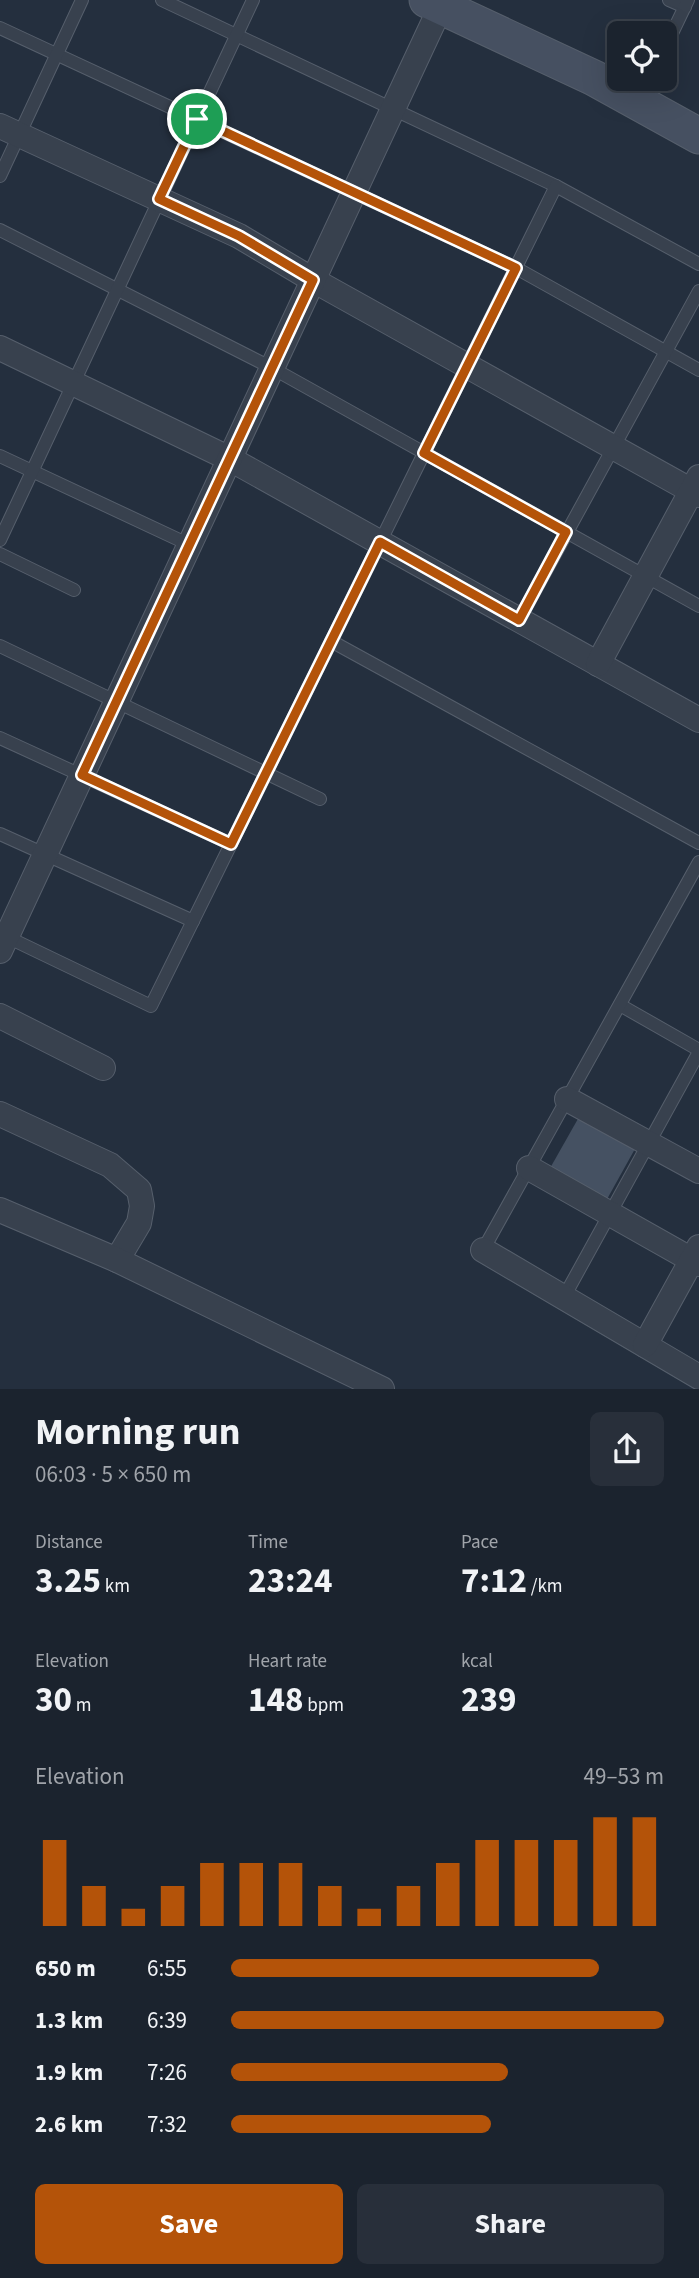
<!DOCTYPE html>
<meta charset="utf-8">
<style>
:root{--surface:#1b232e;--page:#282f3a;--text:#f1f3f6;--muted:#a0a4aa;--line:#39404a;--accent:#b45309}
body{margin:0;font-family:"Source Sans 3",sans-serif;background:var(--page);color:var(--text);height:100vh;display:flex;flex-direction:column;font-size:26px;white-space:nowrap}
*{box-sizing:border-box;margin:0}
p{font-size:23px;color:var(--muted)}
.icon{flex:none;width:38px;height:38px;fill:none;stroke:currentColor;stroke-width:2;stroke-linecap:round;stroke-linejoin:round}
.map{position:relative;height:1389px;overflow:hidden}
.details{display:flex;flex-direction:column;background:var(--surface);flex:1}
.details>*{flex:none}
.controls{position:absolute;left:607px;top:21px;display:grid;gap:14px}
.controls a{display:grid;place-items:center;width:70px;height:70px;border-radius:10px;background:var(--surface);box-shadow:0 7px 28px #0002,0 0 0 2px var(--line);font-size:35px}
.pin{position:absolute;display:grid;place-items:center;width:60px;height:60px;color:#fff;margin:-30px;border:4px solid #fff;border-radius:50%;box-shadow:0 2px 7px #0007}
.round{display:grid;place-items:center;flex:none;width:74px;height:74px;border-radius:10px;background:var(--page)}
.head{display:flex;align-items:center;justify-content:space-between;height:119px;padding:0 35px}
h1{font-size:38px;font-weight:700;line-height:52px}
.stats{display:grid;grid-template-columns:repeat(3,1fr);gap:10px;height:119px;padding:7px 35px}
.stats div{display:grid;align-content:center}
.stats b{font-size:35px;font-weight:700}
.stats small{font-size:19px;font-weight:400}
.stats p{font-size:19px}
.chart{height:196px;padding:14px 35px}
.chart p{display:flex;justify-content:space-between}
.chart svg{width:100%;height:126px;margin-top:7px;stroke:var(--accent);stroke-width:6}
.cta{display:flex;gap:14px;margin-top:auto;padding:14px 35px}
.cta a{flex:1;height:80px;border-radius:10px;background:var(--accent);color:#fff;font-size:28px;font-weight:700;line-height:80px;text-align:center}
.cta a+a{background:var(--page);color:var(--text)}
ul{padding:0 35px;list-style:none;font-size:23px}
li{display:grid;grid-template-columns:112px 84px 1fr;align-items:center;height:52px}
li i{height:18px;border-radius:9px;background:var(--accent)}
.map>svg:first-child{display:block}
.building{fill:#455162}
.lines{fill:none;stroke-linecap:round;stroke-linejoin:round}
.lane-casing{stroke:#565f6c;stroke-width:14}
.street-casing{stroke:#565f6c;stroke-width:26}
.secondary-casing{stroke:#565f6c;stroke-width:37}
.lane{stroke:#38414e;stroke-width:12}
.street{stroke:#38414e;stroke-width:24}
.secondary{stroke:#465061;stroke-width:35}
.route-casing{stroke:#fff;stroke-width:14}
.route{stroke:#b45309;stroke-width:9}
</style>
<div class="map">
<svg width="699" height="1389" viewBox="0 0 699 1389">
<rect width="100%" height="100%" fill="#242f3e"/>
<polygon class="building" points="579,1117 636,1147 606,1201 549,1170"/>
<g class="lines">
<defs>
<g id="lane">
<polyline points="162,0 556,186 699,264"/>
<polyline points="669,0 685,7"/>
<polyline points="0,28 516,268 699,370"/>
<polyline points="665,48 688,0"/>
<polyline points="639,102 650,79"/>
<polyline points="0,176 82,0"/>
<polyline points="0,230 272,368 699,606"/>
<polyline points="0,456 190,545"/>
<polyline points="0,540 253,0"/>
<polyline points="0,554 74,590"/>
<polyline points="519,620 699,291"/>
<polyline points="331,641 699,843"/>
<polyline points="0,646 320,799"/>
<polyline points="0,738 231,844"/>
<polyline points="0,834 193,921"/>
<polyline points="3,935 151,1006 556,186"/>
<polyline points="620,1005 699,1050"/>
<polyline points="483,1250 699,862"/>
<polyline points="564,1297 699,1052"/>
</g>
<g id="street">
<polyline points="0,126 239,236 313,280 699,495"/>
<polyline points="0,348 230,459 699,720"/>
<polyline points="598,664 699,477"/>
<polyline points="0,951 441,6"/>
<polyline points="0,1016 103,1068"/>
<polyline points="567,1099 699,1171"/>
<polyline points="0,1114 110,1165 139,1190 142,1206 139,1223 117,1260"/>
<polyline points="529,1168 699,1264"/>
<polyline points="0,1210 117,1260 382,1389"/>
<polyline points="483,1250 699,1377"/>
<polyline points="645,1345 699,1247"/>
</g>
<polyline id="secondary" points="427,0 594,78 699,136"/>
</defs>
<use href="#lane" class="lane-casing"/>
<use href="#street" class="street-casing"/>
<use href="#secondary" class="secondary-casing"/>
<use href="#lane" class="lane"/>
<use href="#street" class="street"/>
<use href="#secondary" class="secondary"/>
</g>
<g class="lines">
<defs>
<polygon id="route" points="197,119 516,268 424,453 566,532 519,620 380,542 231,844 82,775 313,280 239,236 159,199"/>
</defs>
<use href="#route" class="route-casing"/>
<use href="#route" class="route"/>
</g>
</svg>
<div class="controls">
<a><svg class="icon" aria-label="locate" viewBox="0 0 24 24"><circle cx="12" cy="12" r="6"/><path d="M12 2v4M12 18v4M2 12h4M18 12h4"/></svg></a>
</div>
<div class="pin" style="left:197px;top:119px;background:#1e9e55"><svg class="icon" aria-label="arrive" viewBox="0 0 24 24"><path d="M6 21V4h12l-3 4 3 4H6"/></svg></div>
</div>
<section class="details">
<div class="head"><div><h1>Morning run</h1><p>06:03 · 5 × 650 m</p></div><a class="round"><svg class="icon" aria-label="share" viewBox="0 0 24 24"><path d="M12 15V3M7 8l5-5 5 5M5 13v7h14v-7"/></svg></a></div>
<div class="stats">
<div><p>Distance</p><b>3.25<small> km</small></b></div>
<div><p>Time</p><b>23:24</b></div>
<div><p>Pace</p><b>7:12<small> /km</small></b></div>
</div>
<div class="stats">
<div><p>Elevation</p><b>30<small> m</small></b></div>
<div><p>Heart rate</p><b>148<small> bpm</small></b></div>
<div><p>kcal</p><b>239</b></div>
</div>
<div class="chart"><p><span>Elevation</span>49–53 m</p>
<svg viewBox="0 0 160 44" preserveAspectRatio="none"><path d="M5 44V14M15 44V30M25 44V38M35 44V30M45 44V22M55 44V22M65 44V22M75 44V30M85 44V38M95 44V30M105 44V22M115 44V14M125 44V14M135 44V14M145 44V6M155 44V6"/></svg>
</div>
<ul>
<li><b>650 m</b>6:55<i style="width:85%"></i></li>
<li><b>1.3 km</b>6:39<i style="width:100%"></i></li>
<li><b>1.9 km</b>7:26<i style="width:64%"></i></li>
<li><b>2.6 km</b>7:32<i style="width:60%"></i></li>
</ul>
<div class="cta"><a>Save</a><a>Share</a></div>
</section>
